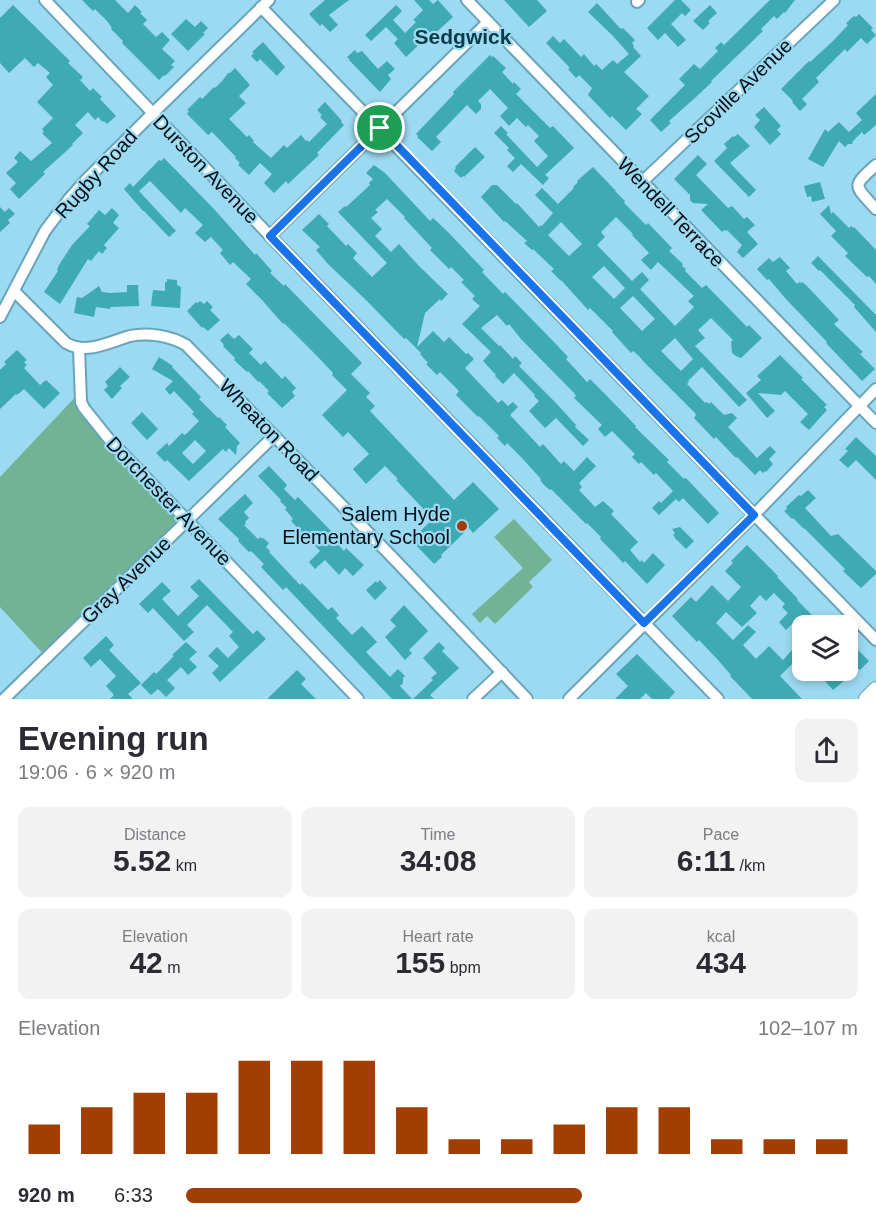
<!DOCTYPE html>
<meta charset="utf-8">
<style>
:root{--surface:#fff;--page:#f2f2f3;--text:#2b2b33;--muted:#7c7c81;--accent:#a23e04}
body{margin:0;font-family:Arial,sans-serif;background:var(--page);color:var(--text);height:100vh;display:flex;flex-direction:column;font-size:22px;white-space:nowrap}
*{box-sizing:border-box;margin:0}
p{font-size:20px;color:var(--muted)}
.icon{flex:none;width:33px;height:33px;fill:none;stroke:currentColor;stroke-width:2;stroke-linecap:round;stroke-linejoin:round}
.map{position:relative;height:699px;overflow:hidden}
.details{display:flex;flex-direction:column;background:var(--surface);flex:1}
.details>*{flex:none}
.buttons{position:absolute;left:792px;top:615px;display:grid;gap:12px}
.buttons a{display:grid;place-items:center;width:66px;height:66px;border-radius:12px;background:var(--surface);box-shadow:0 3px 9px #0003;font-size:30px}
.pin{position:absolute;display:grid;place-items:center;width:51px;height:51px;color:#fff;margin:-26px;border:3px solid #fff;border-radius:50%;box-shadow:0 2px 6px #0007}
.round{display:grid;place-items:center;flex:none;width:63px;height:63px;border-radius:12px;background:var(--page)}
.summary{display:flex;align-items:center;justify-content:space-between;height:102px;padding:0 18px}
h1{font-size:33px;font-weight:800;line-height:45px}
.figures{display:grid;grid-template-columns:repeat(3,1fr);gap:9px;height:102px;padding:6px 18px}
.figures div{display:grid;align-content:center;border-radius:12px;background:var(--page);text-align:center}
.figures b{font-size:30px;font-weight:800}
.figures small{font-size:16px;font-weight:400}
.figures p{font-size:16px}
.chart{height:168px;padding:12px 18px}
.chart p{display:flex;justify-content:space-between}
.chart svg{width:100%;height:108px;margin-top:6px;stroke:var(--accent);stroke-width:6}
ul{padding:0 18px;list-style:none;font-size:20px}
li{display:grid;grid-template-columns:96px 72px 1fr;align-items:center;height:45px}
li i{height:15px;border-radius:8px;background:var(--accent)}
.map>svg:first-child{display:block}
.green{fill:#73b395}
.building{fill:#3eaab3;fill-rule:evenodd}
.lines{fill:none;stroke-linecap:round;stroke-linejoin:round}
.minor-casing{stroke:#68a4ba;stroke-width:14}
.tertiary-casing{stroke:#68a4ba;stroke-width:16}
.minor{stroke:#fff;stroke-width:10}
.tertiary{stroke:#fff;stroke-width:14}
.route-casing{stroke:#fff;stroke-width:12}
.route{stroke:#1a73e8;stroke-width:8}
.poi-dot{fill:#a23e04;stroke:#9cdaf1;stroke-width:2}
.labels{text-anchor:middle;stroke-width:4.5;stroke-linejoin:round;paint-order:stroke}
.street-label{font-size:20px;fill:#000f17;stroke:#9cdaf1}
.poi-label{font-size:20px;fill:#000f17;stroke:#9cdaf1;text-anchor:end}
.neighbourhood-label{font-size:21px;font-weight:bold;fill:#083b4a;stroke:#9cdaf1}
</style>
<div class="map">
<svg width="876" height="699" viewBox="0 0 876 699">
<rect width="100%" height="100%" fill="#9cdaf1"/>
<g class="green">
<polygon points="80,392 81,402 187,520 47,658 0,607 0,477"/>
<polygon points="514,519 552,560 529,582 533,587 495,624 487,616 480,623 472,614 523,568 494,537"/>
</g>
<g class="building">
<polygon points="82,0 115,0 128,13 135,5 142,12 140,13 147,20 143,24 156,37 162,32 170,40 162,49 175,61 171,65 174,67 165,76 164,75 159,80 122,43 123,41 111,29 112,28 107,21 95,9 93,11"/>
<polygon points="325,0 349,0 329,15 338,25 330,32 322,24 320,26 309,14"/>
<polygon points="414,0 429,0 433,4 438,0 453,17 428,40 426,38 406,57 394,43 398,39 386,27 371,41 365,35 396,5 402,11 393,20 405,33 416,22 413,20 423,10"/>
<polygon points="504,0 537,0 547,11 529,27"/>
<polygon points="675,0 681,0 691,10 685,16 682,13 671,24 686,40 678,47 665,33 658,40 647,28"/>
<polygon points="770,0 795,0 785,13 784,12 777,19 774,16 761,29 763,31 711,81 712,82 696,97 669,121 671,123 661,132 650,120 685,85 679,79 694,64 700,69 718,51 715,48 721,42 724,45"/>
<polygon points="597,3 619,27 621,29 623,28 635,40 632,43 634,46 633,47 641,56 624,72 649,96 636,109 642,114 626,130 612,116 610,118 588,95 592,88 579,75 576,78 568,69 570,68 546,43 553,36 560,43 564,39 581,57 584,54 594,66 596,64 602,70 613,60 617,64 629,54 613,36 588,12"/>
<polygon points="13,5 70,61 68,63 83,77 80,80 90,91 93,88 102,97 100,99 116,116 107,124 104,121 103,122 98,117 95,120 88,112 75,125 83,133 72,144 73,145 43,172 45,174 19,199 10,189 16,183 6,173 18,162 14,158 20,151 31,161 52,143 42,133 44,132 42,129 53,118 37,102 53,85 46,77 50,73 38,63 34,67 25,58 9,73 0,63 0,18"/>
<polygon points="710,5 717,13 708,21 710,23 703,30 693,21"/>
<polygon points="859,14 873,28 871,30 876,35 867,44 861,38 847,52 845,49 816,78 819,82 802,99 807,104 800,111 792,102 793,101 781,89 809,61 810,62 832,42 848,25 846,23 854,16 856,17"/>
<polygon points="186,19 195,27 201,21 208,28 203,33 205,34 188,51 171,34"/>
<polygon points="263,42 285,67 277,76 260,59 257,62 251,56 254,53 252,52"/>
<polygon points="355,50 357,53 362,51 378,69 387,61 395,69 388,75 391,79 380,92 349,60 350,60 347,57"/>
<polygon points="490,55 492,57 493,56 506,68 502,72 513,84 514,82 521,89 516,94 550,128 553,126 574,148 545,175 549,178 543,185 521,164 513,172 507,166 515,158 507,150 509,148 494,133 501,126 508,133 506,134 537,167 548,156 534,141 539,136 528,125 526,127 517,118 509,126 500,116 508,108 490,89 478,101 481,104 481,109 476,114 467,105 436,137 441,142 432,151 417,137 418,136 416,134 454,94 453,92"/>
<polygon points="235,68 250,85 239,96 246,103 229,119 247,137 249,135 254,141 253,142 271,158 284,145 287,148 301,135 306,141 307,140 309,142 327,124 320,117 322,115 317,110 325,102 342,121 341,122 344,125 317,153 319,155 288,184 286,181 274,193 264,183 272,174 260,163 249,175 238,165 240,163 235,158 236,157 212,132 208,135 187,114 189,111 187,110 200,97 202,99 214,87 215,88 223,80 228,73 230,73"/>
<polygon points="876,94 876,125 869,131 864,135 862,132 853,141 852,144 848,144 845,147 839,141 823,167 808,159 825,129 828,132 839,122 849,132 862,120 856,113"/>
<polygon points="764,107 781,126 777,130 781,134 770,145 754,127 760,120 755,115"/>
<polygon points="738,134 750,146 730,163 756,190 749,197 714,161 727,148 724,144 733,136 734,137"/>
<polygon points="475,147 485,157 464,177 463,176 461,178 454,171 456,168 455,167"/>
<polygon points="698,155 707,164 696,175 728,208 732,206 744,219 747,217 755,225 747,232 758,244 743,258 737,252 742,245 727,230 726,231 724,230 722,232 701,210 708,204 693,203 690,200 690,195 674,179"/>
<polygon points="164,158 213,208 255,255 256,253 272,271 270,273 284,286 285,284 362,363 351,374 370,393 366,397 375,406 370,411 454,500 473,482 499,509 473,533 469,528 441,555 442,557 434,564 411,540 433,519 396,480 398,479 385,466 366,484 353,469 369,454 348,432 343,437 322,415 347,390 332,375 333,373 319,358 284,323 283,324 262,300 246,284 251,279 233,262 230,265 220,253 223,250 211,237 205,242 195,233 203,225 185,208 181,213 150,181 139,191 176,231 169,237 144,211 143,211 124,189 130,183 133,187 159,160 161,161"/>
<polygon points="374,165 385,173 430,221 433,218 448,232 484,270 482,272 503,294 505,292 555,343 568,357 566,359 587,382 590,379 604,393 636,426 635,427 669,460 667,462 684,479 685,478 687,479 719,513 708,524 683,498 679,502 676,499 659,515 652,508 659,501 661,503 673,491 656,473 654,475 641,462 639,464 632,457 635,454 612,431 605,437 598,429 602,425 574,398 576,396 574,393 521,339 509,324 507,326 497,315 481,328 499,346 500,345 513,359 515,356 522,363 519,366 556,403 576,425 575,427 589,440 583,446 556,418 545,428 529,411 539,401 534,396 535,395 514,373 503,384 495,376 496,375 483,361 491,352 462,324 480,306 472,299 475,296 461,282 464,280 451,267 449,269 430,250 432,248 404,218 405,217 387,199 375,210 378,212 371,218 382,229 375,236 391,252 399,244 419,266 448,294 441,301 440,299 425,313 417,347 433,331 444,342 449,337 466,354 468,353 474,359 465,368 498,403 502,400 508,406 513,402 518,407 510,415 540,447 543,444 561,464 564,461 574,471 587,457 596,466 579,483 582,487 579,490 595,507 603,501 614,511 611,514 638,542 630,550 640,562 642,560 644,563 653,553 665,565 647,584 625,561 623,563 615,554 600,539 601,537 587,523 586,524 551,489 550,490 544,485 540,480 541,479 520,456 507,443 505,446 497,438 499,436 479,416 478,417 456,395 459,391 440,372 437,375 426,364 428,363 420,354 421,353 406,338 404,339 367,301 328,264 316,250 320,247 302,230 319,214 329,224 327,226 346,246 348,244 357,253 353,258 372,277 387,263 338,212 345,206 346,207 370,185 369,183 373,179 366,173"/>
<path d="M593 167 616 191H615L625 201 624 203 646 225 648 223 672 248 669 251 683 264 682 266 686 269 685 271 702 288 706 285 747 327 749 325 762 338 741 358 736 356 732 353 731 342 733 340 711 318 698 330 705 338 695 346 747 400 739 407 702 367 688 381 689 382 687 384 705 403 707 402 709 404 711 402 724 415 732 413 737 418 728 427 757 458 770 446 776 452 769 459 773 464 766 472 765 471 763 473 760 470 755 475 737 457 736 458 732 454 716 437 714 439 694 418 696 415 695 413 643 361 639 356 633 351 631 353 612 332 613 331 590 308 588 310 561 280V281L551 271 554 269 533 249 532 250 524 243 527 241 505 221 504 222 481 197 492 185H497L516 204 517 203 539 227 541 225 542 226 553 213 535 195 542 188 558 204 573 189 574 186 578 182 577 181ZM616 217 633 234 632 235 649 253 641 260 651 270 658 262 694 296 688 301 694 307 675 326 640 289 649 280 642 272 632 281 597 245 605 237 601 232ZM561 222 582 244 569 256 548 235ZM604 266 625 288 614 299 592 277ZM633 296 655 319 642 331 620 308ZM675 338 693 359 681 371 661 351Z"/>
<polygon points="820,182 825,199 812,202 811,196 807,197 804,186"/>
<polygon points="829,205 831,214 833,212 849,228 851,226 853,228 854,227 876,250 876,284 869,276 867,277 845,256 848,253 831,236 836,231 820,214"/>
<polygon points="0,207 5,212 9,208 15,214 8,220 10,223 0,232"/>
<polygon points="112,208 119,215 113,223 119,228 104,245 107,248 102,254 99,251 91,261 88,259 60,304 44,292 58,271 57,270 59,265 72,245 90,226 87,224 99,210 105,215"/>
<polygon points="818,256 875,314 876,314 876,332 854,307 855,305 820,270 819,271 811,263"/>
<polygon points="780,257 790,268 786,271 797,284 799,282 801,283 802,282 806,285 839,320 834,324 863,352 860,354 875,369 862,381 826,343 827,342 785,298 769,279 767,280 757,269 769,258 773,262"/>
<polygon points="167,279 177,280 177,285 181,287 180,308 151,306 153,290 165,291 165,282 167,282"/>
<polygon points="127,285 138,285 139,306 111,307 110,309 96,307 94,317 74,313 77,297 82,298 99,286 102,292 110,293 127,292"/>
<polygon points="200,301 204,304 207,301 213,307 210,310 220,320 208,331 203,327 202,328 187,311 196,302 197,303"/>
<polygon points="228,333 234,339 239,335 253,349 249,353 261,365 265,361 282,379 285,376 296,388 292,392 295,396 282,408 267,393 269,391 259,381 258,382 248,371 247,372 234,360 235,358 223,346 224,345 220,340"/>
<polygon points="17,350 27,360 24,362 27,365 24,368 40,385 46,380 60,393 44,409 24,389 17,395 16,394 0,409 0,370 6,364 4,362"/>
<polygon points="780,355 803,378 801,379 827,405 824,407 827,410 809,430 800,422 808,414 785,391 781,395 758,393 775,411 767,418 746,393 761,380 757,376"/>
<path d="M159 357 173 366 172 367 201 397 199 399 218 418 219 417 227 425 225 427 240 443 237 446 236 455 229 448 226 452 223 449 189 481 167 460 165 462 156 453 167 443 169 446 182 433 185 435 199 421 192 414 194 412 174 391 170 395 165 389 173 381 152 369ZM195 440 206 451 193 464 182 453Z"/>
<polygon points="120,367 130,377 120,386 122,388 112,399 104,390 108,386 105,382"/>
<polygon points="142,412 158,429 147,440 131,423"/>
<polygon points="856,437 876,456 876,480 856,460 848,468 839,460 848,451 845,449"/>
<polygon points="269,466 287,485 284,489 295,500 298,497 334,534 331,537 344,551 346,548 364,565 353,576 345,568 339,575 325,560 315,569 309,562 320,551 291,521 293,519 285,509 287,508 280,501 281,500 258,476"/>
<polygon points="808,490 816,498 805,508 831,536 838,534 876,571 876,574 861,588 843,571 845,569 804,528 804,529 793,518 792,519 784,511 787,509 786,507 799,495 801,496"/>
<polygon points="245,494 253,503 244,512 249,518 245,522 246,524 244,525 258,539 261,537 262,539 263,538 269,543 266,547 270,551 269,552 300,585 302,583 308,589 328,610 332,607 339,615 336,618 352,635 362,626 377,642 366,652 390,677 398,669 405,676 403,678 403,683 400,686 412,699 392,699 286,587 283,590 261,567 264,564 251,551 249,552 238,541 239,539 218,519"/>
<polygon points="680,527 694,541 686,549 674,537 675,537 673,535 675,533 672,529"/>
<polygon points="747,545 778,576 777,577 798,599 797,600 823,626 802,626 802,632 793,623 786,630 779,622 788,613 782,607 785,604 774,593 766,601 760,595 750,606 757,613 742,627 726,612 716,623 733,640 748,625 756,632 743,645 756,659 769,646 783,660 792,650 799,657 780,676 802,699 752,699 730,676 731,675 718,660 699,640 697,642 672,616 691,597 696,602 712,585 728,601 741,587 725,571 733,563 731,561"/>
<polygon points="199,579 253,634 257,630 266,639 220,682 212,673 219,666 208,656 217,647 228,658 239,647 229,636 233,632 207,605 187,625 194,632 184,641 153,608 148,613 139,604 162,582 171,591 162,599 178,616 199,596 190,587"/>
<polygon points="380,580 387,588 375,600 366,590 376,581 377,583"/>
<polygon points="404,605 428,631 409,650 412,653 405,660 385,637 396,626 390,620"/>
<polygon points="106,636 114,645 109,650 141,683 128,694 133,699 110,699 114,695 106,686 116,676 100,659 91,667 83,658"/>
<polygon points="186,642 197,652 189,659 197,667 188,675 181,667 167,680 175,688 166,697 158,689 151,695 141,685 154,672 156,674 174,656 172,655"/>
<polygon points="439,642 445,648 442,651 459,668 430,695 434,699 413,699 433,680 431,678 437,673 423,658"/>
<polygon points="848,645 852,650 855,647 869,661 860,670 858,669 833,690 824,680 834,670 848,670"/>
<polygon points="637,654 675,692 669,699 652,699 646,693 640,699 615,699 628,686 616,674"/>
<polygon points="297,670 306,679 301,684 316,699 267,699"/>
</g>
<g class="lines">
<defs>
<g id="minor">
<polyline points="45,0 270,236 718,699"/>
<polyline points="467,0 876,423"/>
<polyline points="637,2 639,0"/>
<polyline points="261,7 876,640"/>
<path d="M876 165C851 187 854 185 876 209"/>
<polyline points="642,182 834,0"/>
<polyline points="270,236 488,22"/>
<path d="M15 292 66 343C87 355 109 342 130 336 148 332 171 336 186 345L394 559 527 699"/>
<polyline points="0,317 45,231 69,199 85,181 153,113 269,0"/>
<polyline points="79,348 81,402 84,408 108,438 358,699"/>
<polyline points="4,699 274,436"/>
<polyline points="473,699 502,672"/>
<polyline points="569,699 754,515 876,389"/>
</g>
<polyline id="tertiary" points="866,699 876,689"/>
</defs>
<use href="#minor" class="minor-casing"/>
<use href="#tertiary" class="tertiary-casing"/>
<use href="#minor" class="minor"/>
<use href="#tertiary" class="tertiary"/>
</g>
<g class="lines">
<defs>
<polygon id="route" points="380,128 754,515 644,623 270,236"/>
</defs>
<use href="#route" class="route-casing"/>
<use href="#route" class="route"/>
</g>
<circle class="poi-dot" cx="462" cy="526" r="6"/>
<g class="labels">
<g class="street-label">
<text transform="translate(738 91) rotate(-44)" y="7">Scoville Avenue</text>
<text transform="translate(206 169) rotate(46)" y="7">Durston Avenue</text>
<text transform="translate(96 174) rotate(-48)" y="7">Rugby Road</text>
<text transform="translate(671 212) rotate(46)" y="7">Wendell Terrace</text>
<text transform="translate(269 430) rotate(46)" y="7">Wheaton Road</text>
<text transform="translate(169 501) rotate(46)" y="7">Dorchester Avenue</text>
<text transform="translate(126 580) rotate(-44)" y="7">Gray Avenue</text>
</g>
<g class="poi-label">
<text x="450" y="521">Salem Hyde<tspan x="450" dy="23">Elementary School</tspan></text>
</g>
<g class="neighbourhood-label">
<text x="463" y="44">Sedgwick</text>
</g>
</g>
</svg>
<div class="buttons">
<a><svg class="icon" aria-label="layers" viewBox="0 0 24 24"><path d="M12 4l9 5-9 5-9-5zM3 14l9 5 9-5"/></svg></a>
</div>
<div class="pin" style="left:380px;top:128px;background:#1e9e55"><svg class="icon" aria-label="arrive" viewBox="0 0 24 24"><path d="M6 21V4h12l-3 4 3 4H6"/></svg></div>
</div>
<section class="details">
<div class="summary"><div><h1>Evening run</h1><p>19:06 · 6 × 920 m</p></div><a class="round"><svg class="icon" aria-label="share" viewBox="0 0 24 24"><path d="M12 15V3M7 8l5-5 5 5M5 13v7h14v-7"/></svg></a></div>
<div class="figures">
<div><p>Distance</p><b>5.52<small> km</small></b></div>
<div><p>Time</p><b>34:08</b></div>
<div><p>Pace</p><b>6:11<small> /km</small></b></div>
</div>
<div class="figures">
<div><p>Elevation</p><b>42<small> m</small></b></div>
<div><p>Heart rate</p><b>155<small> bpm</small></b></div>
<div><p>kcal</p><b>434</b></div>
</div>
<div class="chart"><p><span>Elevation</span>102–107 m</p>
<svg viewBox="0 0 160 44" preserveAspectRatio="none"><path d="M5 44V32M15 44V25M25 44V19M35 44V19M45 44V6M55 44V6M65 44V6M75 44V25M85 44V38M95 44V38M105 44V32M115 44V25M125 44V25M135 44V38M145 44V38M155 44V38"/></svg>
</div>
<ul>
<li><b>920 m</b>6:33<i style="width:59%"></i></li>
</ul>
</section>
